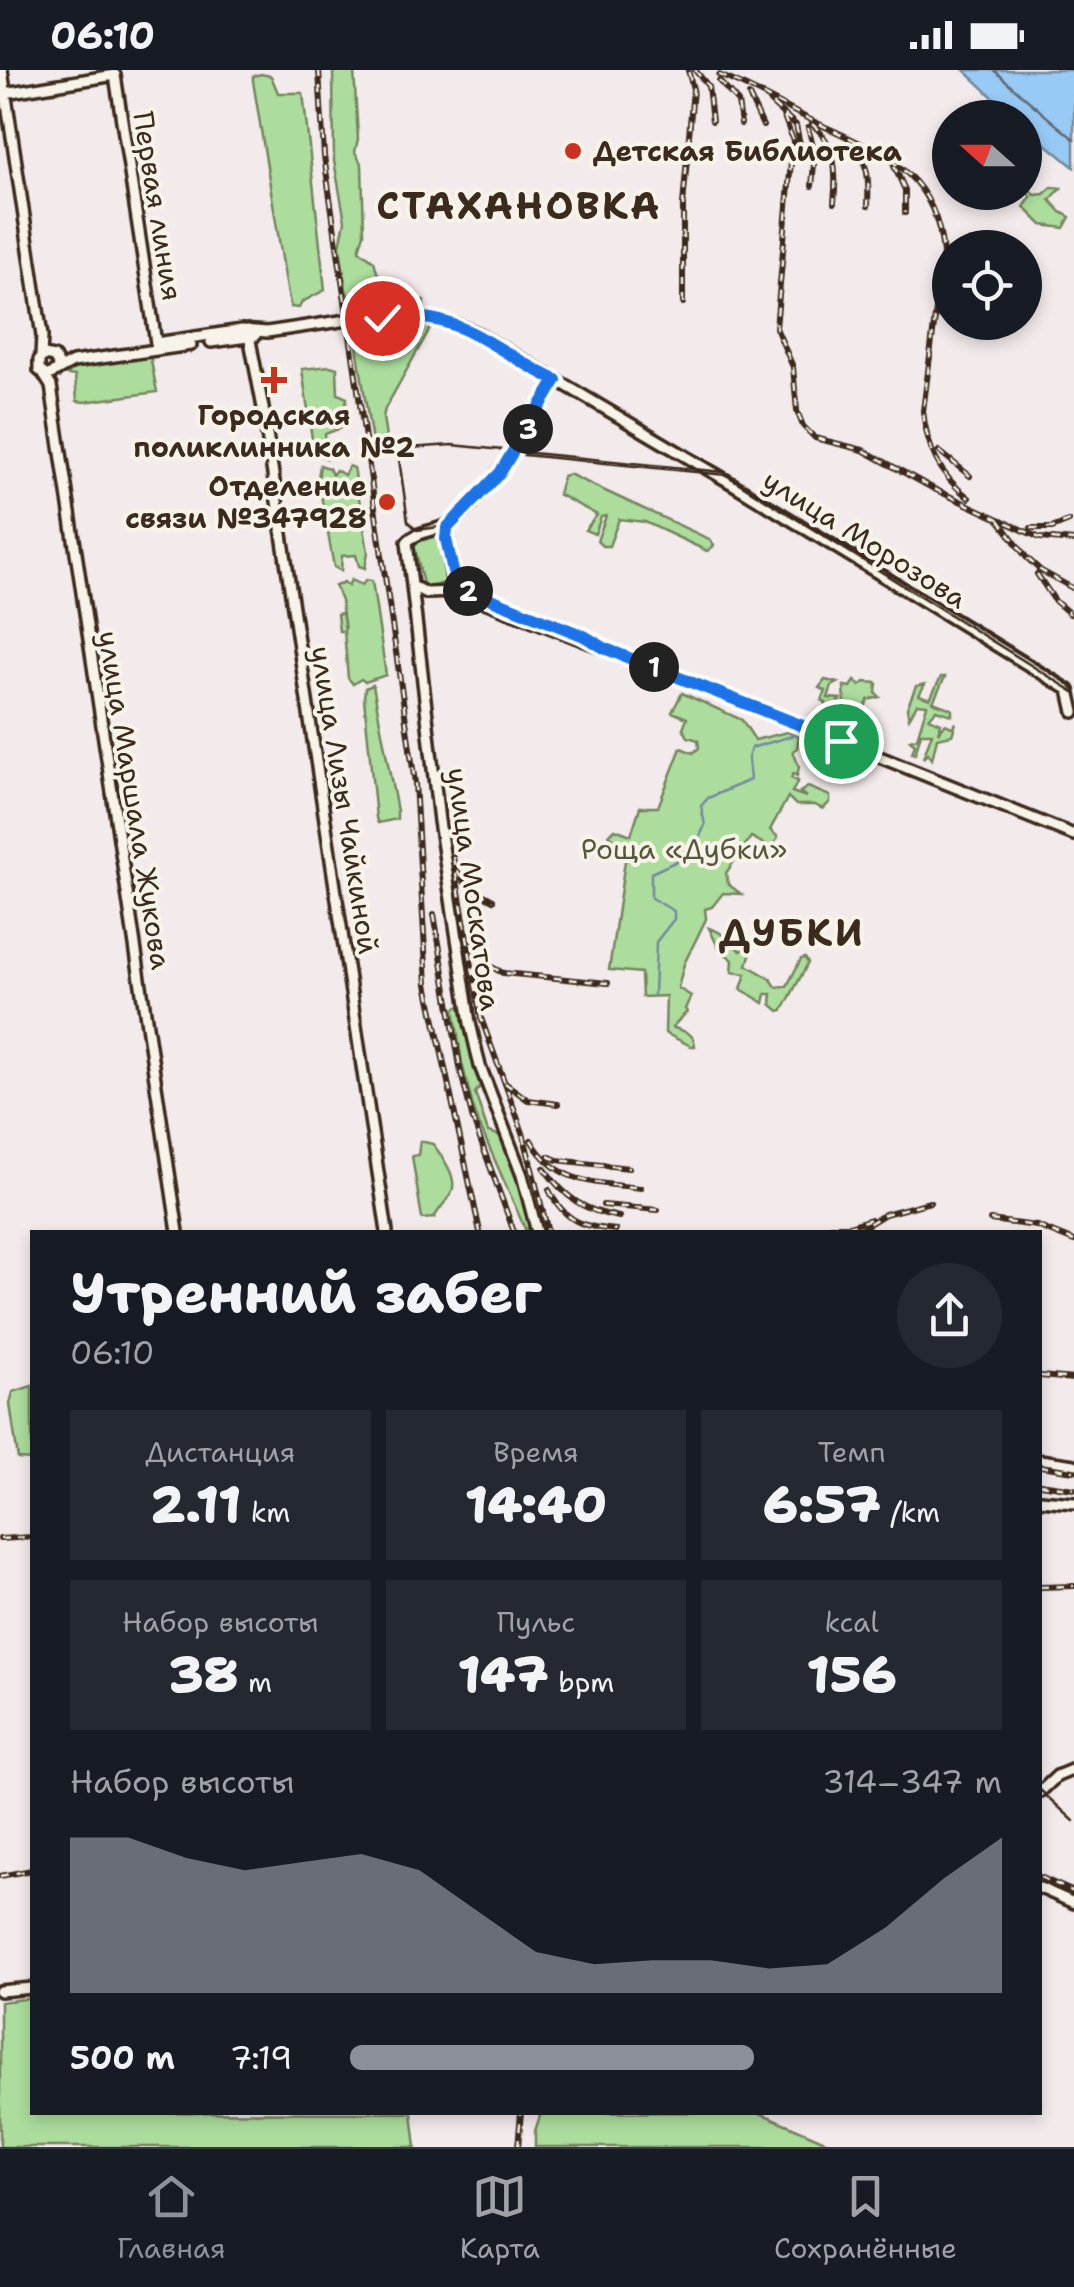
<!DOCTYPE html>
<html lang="ru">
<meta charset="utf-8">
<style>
:root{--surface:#171b24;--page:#242831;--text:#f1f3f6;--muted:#9ea1a6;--line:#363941;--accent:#8c9099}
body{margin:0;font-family:"Shantell Sans",sans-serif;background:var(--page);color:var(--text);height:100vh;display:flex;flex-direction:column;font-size:38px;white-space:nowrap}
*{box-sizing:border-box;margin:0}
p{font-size:32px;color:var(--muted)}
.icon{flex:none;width:55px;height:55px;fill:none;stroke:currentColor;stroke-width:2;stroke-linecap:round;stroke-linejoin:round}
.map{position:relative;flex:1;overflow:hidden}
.sheet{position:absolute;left:30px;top:1160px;width:1012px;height:885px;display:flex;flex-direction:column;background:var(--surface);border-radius:0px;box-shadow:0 5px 15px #0003}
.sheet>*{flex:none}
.needle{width:65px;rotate:291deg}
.fabs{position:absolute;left:932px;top:30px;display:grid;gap:20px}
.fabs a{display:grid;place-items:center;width:110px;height:110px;border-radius:50%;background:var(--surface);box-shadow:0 5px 15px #0003;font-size:50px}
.pin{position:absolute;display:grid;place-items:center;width:85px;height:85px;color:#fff;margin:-42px;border:5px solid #fff;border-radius:50%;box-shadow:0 2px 10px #0007}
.km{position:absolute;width:50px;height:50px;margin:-25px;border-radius:50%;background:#222;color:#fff;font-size:28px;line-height:50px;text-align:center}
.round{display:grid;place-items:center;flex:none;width:105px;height:105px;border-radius:52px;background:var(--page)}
.head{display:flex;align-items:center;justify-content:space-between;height:170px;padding:0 40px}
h1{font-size:55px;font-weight:800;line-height:75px}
.metrics{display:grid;grid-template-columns:repeat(3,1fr);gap:15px;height:170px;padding:10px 40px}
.metrics div{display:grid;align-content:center;border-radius:0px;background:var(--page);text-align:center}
.metrics b{font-size:50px;font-weight:800}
.metrics small{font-size:28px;font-weight:400}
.metrics p{font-size:28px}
.chart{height:280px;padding:20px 40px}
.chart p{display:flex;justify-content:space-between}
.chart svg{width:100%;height:180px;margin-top:10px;fill:var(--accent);opacity:.7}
ul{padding:0 40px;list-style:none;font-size:32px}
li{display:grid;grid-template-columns:160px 120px 1fr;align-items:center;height:75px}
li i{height:25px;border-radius:12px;background:var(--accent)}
.status{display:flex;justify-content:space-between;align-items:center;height:70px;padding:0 50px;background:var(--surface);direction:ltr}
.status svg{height:28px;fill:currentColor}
.tab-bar{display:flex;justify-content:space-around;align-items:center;height:140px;border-top:2px solid var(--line);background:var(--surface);font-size:28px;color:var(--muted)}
.tab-bar a{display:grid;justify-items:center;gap:5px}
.tab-bar .current{color:var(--accent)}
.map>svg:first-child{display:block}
.green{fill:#acdd9d;stroke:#74845e;stroke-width:2.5}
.water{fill:#97caf4;stroke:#728a9e;stroke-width:2.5}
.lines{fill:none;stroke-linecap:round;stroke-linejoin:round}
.shore{stroke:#606a74;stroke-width:2.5}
.stream{stroke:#728a9e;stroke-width:2.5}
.major-casing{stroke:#3b2a1e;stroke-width:16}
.major{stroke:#f7f3e8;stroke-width:9}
.tram{stroke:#3b2a1e;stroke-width:2.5}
.rail-casing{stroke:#3b2a1e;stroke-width:6}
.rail{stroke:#f7f3e8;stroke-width:2.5;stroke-dasharray:8;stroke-linecap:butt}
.major-bridge-casing{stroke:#3b2a1e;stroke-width:16;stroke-linecap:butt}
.major-bridge{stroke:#f7f3e8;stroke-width:9}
.route-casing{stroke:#fff;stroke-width:20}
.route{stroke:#1a73e8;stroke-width:12}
.poi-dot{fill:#c8321e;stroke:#f7f3e8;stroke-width:4}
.labels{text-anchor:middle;stroke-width:8;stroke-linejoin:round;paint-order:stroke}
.poi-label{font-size:28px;font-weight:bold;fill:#3b2a1e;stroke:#f7f3e8;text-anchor:start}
.street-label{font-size:28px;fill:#3b2a1e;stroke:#f7f3e8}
.park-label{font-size:28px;fill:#57573e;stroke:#f7f3e8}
.district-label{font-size:38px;font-weight:bold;letter-spacing:2.5px;fill:#3b2a1e;stroke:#f7f3e8}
</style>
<div class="status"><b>06:10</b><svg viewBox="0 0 49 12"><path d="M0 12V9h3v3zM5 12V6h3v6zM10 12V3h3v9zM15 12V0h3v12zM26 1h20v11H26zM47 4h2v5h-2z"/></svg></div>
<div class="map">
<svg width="1074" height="2077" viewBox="0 0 1074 2077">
<rect width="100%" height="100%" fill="#f3eaeb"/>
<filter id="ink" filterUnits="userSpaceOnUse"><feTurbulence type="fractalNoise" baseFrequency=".01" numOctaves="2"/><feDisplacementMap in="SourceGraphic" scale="20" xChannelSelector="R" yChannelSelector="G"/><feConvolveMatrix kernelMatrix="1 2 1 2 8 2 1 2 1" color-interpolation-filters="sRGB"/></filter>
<g filter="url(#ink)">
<g class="green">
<polygon points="333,0 354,0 358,69 355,82 362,95 364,163 359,180 374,191 377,202 392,227 424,231 423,241 387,239 369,243 354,237 346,220 340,176 345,151 334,91"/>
<polygon points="261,4 271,6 278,23 303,23 325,220 302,232 299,238 291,237 288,225 253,11 253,6"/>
<polygon points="1025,104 1031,110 1028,118 1035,125 1044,124 1052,117 1061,118 1050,130 1061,142 1070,147 1064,158 1042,155 1024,137 1031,127 1025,120"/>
<polygon points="383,249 433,253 385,339 383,347 388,382 374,385 356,270 360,261 371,260 369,252"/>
<polygon points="158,276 149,280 157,322 84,332 77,331 75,306 62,304 60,290"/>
<polygon points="330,296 337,298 338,324 347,328 341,358 325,364 326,388 314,383 302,299"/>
<polygon points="320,395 329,398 332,405 336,400 344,405 349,396 354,398 368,482 365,498 359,496 356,485 342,486 341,501 334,497 318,408"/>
<path d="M569 404C615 426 662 447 709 469L714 476 707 481 645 452 619 449 609 476H602L597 471 606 446 601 447 595 464 585 460 597 445 558 424 563 406Z"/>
<polygon points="436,465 441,469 447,512 424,519 413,469"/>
<polygon points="351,510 362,515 366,510 372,511 386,605 365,612 361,609 353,614 348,608 344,561 339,561 337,544 342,543 345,560 341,531 335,516 344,512 348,516"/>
<polygon points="941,607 945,607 933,632 952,639 952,645 936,640 929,648 941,653 938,663 945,654 952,657 956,653 952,665 937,668 932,689 928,683 923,688 932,663 921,663 915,684 912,683 915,674 910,670 917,668 927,635 917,634 909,648 907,638 916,616 925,614 919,625 930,629"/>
<polygon points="825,610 838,613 832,616 828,628 841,629 838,632 845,635 844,616 851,617 855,611 860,616 865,612 877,613 876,623 880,627 868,630 854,666 848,664 847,657 837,659 838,663 830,657 817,656 816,648 827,643 826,633 822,630 826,621 819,618"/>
<polygon points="373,615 397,741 397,749 378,753 376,748 364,628 365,618"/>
<path d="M682 623 742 650 755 670 787 662 799 666 797 678 793 681 799 697 797 706 793 704 791 708 798 711 792 722 806 727 800 722 808 717 830 726V732L823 739 815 735H796L788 727 770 760 778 767 773 776 772 788 765 789 762 785 766 775 751 767 726 803 728 814 741 824 723 823 712 837 705 839 706 849 684 894 678 918 691 926 685 939 687 942 672 957C683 962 694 961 695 976H691L665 963 666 926 642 927 641 903 609 900 627 777 609 765 615 759 631 765 640 737H658L681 678 693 683 699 678 698 670 688 667 683 658 687 648 672 642Z"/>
<polygon points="709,858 719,862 741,881 755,869 747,895 771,909 776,917 787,916 801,889 805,888 808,893 783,940 779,941 771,934 772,924 766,924 764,933 741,919 746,904 732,902 733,890 719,879"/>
<polygon points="462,935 481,1015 475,1023 488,1062 499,1065 505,1072 531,1153 526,1161 475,1045 462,993 454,939"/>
<path d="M420 1071 433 1074C442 1087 462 1111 449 1127 444 1134 439 1139 434 1148L422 1149 412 1086 418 1085Z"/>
<polygon points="32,1316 32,1390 18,1389 10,1334 13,1322"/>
<polygon points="32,1928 32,2042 412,2043 416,2077 0,2077 0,1932"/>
<polygon points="758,2042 839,2077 535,2077 535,2061 541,2043"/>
</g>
<polygon class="water" points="964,0 1074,0 1074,97 1025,57 1025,48 1012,45"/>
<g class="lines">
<path class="shore" d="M994 0C1021 24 1046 47 1074 69"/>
<polyline class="stream" points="654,924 656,872 674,849 674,841 651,828 651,803 692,784 705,755 701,736 708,728 750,710 748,688 751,678 795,665"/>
<defs>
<g id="major">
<polyline points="2,0 42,266 41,287"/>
<polyline points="5,23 115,5 156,273 242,260 267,262 334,252"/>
<path d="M368 250C405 245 443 246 477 263L731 413 1069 620 1074 642"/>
<polyline points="248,260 263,338 387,1162"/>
<polyline points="211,272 255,266"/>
<polyline points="57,301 58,294 54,287 44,285 39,290 39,300 47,306 73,292 191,275"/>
<polyline points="44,305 51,316 178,1162"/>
<polyline points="448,457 446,469 452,510"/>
<polyline points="452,509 466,520"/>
<polyline points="414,517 426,523 459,522 750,635 1074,765"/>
<path d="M537 1162 522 1105 480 996 470 953 439 751 407 472C419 459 441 462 456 450 500 410 526 361 557 310"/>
<polyline points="1040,1390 1074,1395"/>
<polyline points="1040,1430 1074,1433"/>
<polyline points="1040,1722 1057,1706 1074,1699"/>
<polyline points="1040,1818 1074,1833"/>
<polyline points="0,1921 32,1918"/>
</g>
</defs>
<use href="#major" class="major-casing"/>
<use href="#major" class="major"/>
<g class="tram">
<polyline points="1074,619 1067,613 724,402 452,375 409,378 399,389 408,451 417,460 439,457 450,450 514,384 726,405 1074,622"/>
<polyline points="1040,1720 1074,1751"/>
</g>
<defs>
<g id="rail">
<polyline points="319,0 324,86 415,713 427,914 480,1162"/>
<polyline points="695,0 708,16 712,51"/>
<path d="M719 5C753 18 784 37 817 53 883 84 936 101 943 184L923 341C927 378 939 405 969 428"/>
<polyline points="719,11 738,32 741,54"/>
<polyline points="749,26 763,56"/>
<path d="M812 54C837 75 837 103 834 133"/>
<polyline points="808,58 815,82 812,116"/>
<path d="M848 72C870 89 869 110 868 136"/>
<polyline points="801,79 796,55 770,32 783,44 793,70 776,258 793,297 797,341 803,356 815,368 863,380 934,419 1040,468 1074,471"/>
<polyline points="894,96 905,120 905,143"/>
<polyline points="683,233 683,135 693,19 688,0"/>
<polyline points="939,381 970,406"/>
<polyline points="999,450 1026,487 1040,500 1074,519"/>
<polyline points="1031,458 1052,458 1069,451"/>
<polyline points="1037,504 1055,531 1070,544"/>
<polyline points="453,787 481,948 523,1063 548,1162"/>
<polyline points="457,800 467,816 493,830"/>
<polyline points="434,844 461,1003 473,1050 514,1162"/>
<polyline points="471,873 486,894 503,903 608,913"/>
<polyline points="505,1013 528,1030 558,1034"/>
<path d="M531 1070C557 1115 594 1112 641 1118"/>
<polyline points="548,1086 557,1090 629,1098"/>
<path d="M544 1098C565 1128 584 1141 619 1147"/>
<path d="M549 1120C565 1152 583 1157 616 1160"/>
<polyline points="603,1135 658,1140"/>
<polyline points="990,1150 1037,1156 1074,1171"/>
<polyline points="831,1156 849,1156 871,1149"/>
<polyline points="856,1162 885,1144 930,1132"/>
<polyline points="1040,1306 1074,1309"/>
<polyline points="1040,1396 1074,1401"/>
<polyline points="1040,1414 1074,1419"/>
<polyline points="0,1469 32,1467"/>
<polyline points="1040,1517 1074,1516"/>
<polyline points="0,1806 32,1800"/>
<polyline points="1040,1807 1074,1822"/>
<polyline points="518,2077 521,2042"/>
</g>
</defs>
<use href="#rail" class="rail-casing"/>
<use href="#rail" class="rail"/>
<defs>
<polyline id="major-bridge" points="334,252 367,247"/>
</defs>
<use href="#major-bridge" class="major-bridge-casing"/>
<use href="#major-bridge" class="major-bridge"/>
</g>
</g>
<g class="lines" filter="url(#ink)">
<defs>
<path id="route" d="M382 248C461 238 493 281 556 310L500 403 447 458 446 469 456 515 584 566 606 579 841 671"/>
</defs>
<use href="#route" class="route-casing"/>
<use href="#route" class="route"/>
</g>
<g class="poi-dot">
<circle cx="573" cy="81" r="10"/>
<path d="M269 295h10v10h10v10h-10v10h-10v-10h-10v-10h10z"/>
<circle cx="387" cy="432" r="10"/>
</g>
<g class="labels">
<g class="poi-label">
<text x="593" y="91">Детская Библиотека</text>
<text x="274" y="355" text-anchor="middle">Городская<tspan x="274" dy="32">поликлинника №2</tspan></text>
<text x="367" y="426" text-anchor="end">Отделение<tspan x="367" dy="32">связи №347928</tspan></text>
</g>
<g class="street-label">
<text transform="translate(158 136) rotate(81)" y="10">Первая линия</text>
<text transform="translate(865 469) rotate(32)" y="10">улица Морозова</text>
<text transform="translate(135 730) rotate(81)" y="10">улица Маршала Жукова</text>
<text transform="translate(345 730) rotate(81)" y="10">улица Лизы Чайкиной</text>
<text transform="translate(474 819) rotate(82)" y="10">улица Москатова</text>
</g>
<g class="park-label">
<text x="684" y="789">Роща «Дубки»</text>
</g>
<g class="district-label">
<text x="519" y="149">СТАХАНОВКА</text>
<text x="792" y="876">ДУБКИ</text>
</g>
</g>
</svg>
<div class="fabs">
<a><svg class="needle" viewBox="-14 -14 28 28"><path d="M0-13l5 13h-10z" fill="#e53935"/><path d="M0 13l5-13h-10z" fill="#9ea1a6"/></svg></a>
<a><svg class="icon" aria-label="locate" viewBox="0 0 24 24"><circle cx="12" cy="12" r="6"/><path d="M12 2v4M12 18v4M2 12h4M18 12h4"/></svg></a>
</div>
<div class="pin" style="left:841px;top:671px;background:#1e9e55"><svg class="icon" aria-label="arrive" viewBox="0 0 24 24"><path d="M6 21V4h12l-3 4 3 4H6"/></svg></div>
<div class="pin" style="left:382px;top:248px;background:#d93025"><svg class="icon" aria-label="check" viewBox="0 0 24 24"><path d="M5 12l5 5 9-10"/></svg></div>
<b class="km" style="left:654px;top:597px">1</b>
<b class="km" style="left:468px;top:521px">2</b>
<b class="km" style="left:528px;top:359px">3</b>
<section class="sheet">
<div class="head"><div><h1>Утренний забег</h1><p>06:10</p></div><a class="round"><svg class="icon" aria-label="share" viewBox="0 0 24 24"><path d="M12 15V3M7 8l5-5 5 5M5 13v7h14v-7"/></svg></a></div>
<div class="metrics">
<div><p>Дистанция</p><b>2.11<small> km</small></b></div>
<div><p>Время</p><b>14:40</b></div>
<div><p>Темп</p><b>6:57<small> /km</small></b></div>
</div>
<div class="metrics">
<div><p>Набор высоты</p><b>38<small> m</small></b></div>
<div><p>Пульс</p><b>147<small> bpm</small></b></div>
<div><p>kcal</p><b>156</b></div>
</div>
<div class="chart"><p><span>Набор высоты</span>314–347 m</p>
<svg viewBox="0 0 160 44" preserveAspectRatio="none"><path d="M0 44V6L10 6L20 11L30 14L40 12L50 10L60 14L70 24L80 34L90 37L100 36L110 36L120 38L130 37L140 28L150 16L160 6V44z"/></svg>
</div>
<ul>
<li><b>500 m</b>7:19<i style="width:62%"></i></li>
</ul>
</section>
</div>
<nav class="tab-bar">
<a class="current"><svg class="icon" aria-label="home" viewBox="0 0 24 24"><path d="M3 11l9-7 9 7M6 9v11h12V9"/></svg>Главная</a>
<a><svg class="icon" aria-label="map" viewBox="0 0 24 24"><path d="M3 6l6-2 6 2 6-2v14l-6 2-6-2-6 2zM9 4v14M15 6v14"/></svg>Карта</a>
<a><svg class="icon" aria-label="saved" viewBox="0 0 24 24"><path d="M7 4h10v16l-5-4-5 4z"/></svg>Сохранённые</a>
</nav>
